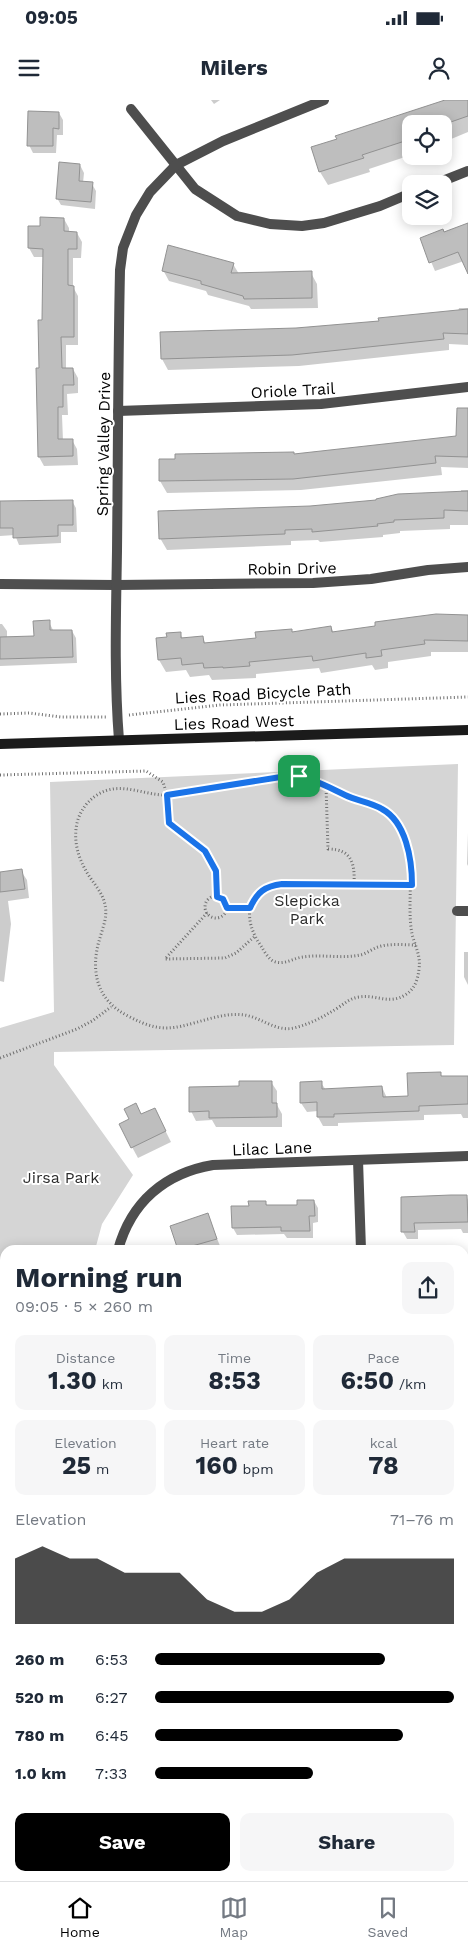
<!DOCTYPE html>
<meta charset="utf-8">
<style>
:root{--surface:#fff;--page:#f6f6f7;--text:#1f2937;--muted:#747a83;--line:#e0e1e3;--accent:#000}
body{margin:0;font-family:"Work Sans",sans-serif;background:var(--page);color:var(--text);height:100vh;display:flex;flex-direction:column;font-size:19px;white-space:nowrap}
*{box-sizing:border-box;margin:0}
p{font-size:16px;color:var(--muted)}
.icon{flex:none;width:28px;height:28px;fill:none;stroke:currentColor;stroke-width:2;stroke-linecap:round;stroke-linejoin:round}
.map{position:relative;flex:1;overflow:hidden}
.drawer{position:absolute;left:0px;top:1145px;width:469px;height:636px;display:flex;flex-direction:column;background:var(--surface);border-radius:15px 15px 0 0;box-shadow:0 2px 12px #0003}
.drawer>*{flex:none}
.controls{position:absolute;left:402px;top:15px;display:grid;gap:10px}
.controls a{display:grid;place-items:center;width:50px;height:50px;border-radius:10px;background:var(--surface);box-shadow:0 2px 12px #0003;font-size:25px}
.pin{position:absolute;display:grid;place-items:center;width:42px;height:42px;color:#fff;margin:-21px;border-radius:10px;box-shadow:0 2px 8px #0006}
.round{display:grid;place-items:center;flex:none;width:52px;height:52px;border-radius:10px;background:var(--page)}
.headline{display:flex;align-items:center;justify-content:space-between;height:85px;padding:0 15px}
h1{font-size:28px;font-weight:700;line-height:38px}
.stats{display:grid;grid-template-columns:repeat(3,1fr);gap:8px;height:85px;padding:5px 15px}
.stats div{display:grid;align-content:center;border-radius:10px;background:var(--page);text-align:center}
.stats b{font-size:25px;font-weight:700}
.stats small{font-size:14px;font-weight:400}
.stats p{font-size:14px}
.chart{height:140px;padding:10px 15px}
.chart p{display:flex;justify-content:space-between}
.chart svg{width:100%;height:90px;margin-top:5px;fill:var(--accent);opacity:.7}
.action{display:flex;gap:10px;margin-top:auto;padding:10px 15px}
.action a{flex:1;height:58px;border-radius:10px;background:var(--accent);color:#fff;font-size:20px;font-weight:700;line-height:58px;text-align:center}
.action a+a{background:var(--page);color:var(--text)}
ul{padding:0 15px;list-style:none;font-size:16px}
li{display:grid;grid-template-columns:80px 60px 1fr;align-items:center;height:38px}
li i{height:12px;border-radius:6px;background:var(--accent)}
.status{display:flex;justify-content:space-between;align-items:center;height:35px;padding:0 25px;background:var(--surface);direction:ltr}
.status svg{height:14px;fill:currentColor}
header{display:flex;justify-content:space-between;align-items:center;height:65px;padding:0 15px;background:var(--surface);font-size:22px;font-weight:700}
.tabs{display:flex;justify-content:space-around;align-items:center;height:70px;border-top:1px solid var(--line);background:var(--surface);font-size:14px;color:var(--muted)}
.tabs a{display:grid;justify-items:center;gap:2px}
.tabs .current{color:var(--accent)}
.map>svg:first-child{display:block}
.park{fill:#d5d5d5}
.water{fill:url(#water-ripples)}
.shadow{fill:#0003}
.building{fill:#bebebe;stroke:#929292}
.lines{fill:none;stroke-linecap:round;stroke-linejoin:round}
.path{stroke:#707070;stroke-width:3;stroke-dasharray:1 2.5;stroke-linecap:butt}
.street{stroke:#4e4e4e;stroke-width:10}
.secondary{stroke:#1b1b1b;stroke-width:10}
.route-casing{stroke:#fff;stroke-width:10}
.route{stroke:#1a73e8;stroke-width:6}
.labels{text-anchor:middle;stroke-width:4;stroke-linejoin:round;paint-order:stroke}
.street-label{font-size:16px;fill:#000;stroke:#fff}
.park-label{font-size:16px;fill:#2c2c2c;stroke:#fff}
</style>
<div class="status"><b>09:05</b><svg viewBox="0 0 49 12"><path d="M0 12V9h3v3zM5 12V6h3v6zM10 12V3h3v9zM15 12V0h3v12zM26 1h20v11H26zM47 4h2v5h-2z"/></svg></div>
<header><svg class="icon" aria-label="menu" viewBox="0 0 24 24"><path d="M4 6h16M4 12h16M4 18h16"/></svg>Milers<svg class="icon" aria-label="person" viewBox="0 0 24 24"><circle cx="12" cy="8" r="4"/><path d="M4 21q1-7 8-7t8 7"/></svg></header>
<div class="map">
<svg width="468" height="1781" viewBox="0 0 468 1781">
<defs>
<pattern id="water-ripples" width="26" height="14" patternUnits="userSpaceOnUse" patternTransform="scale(1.25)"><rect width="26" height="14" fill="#9c9c9c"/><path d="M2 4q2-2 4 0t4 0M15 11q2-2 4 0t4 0" fill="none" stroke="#7d7d7d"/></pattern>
</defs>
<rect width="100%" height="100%" fill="#fff"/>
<g class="park">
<polygon points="458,664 454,945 54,952 54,965 133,1075 102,1124 95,1150 5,1150 5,1166 0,1166 0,928 54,912 50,682"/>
<polygon points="468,1457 468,1781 463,1781 464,1458"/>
</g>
<polygon class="water" points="464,1498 468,1498 468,1713 464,1708"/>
<g class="shadow">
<polygon points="211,0 220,0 214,4"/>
<polygon points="449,0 468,0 468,32 444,42 444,24 411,24 411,55 369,69 370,72 328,85 320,72"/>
<polygon points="59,13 63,20 63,35 57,35 56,53 33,53 29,45"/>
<polygon points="80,65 84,73 83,83 92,84 96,91 95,109 61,105 57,98"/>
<polygon points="64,119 69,128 69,133 77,133 82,142 81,158 73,158 73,187 78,196 78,245 66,245 66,269 73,269 78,278 78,293 67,294 68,315 62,315 63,341 72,340 77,349 78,365 44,366 39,357 40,269 43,221 44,157 34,157 29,148 41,128"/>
<polygon points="468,125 468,164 464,161 435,171 421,138 444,134"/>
<polygon points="233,164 239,174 311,173 317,184 318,208 251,209 249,206 208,195 206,191 169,181 163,170"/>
<polygon points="459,208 468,208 468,245 449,244 449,250 299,266 168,270 162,259 279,231 335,226 458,212"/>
<polygon points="468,332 468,368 441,367 442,375 301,390 167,393 160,381 177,360 293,353 295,355 457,337"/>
<polygon points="461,390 468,390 468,425 450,425 450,429 400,431 400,433 383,435 383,437 320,442 318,440 291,441 291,445 167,450 160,438 310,408 461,393"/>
<polygon points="72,401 76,408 77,432 61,432 61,443 19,445 15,435 0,436 0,403"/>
<polygon points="468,515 468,552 431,552 431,556 388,562 388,568 375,570 372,565 321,573 319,568 256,574 256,578 212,580 209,575 190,577 186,570 166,572 159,560 157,539 168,538 180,533 183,539 202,537 206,544 257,539 291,531 293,533 331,527 334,533"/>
<polygon points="49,522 54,532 72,531 76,538 77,563 0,566 0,524 2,524 7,531 7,538 35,537"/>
<polygon points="468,732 468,766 467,764"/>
<polygon points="21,771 27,780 29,798 8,801 11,824 4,882 0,881 0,774"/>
<polygon points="464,852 468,852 468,885 464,877"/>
<polygon points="440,974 443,977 468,977 468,1018 463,1018 461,1014 424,1015 424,1020 338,1023 338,1026 323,1026 318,1017 318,1011 307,1012 301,1003 321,983 326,990 382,987 387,998 410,997"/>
<polygon points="271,982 277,991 277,1005 282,1014 282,1027 216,1027 212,1020 196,1021 191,1011 240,987"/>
<polygon points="142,1015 160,1020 171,1042 138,1058 120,1025"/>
<polygon points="466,1096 468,1100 468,1133 463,1133 461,1129 418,1130 418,1139 407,1139 403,1132 402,1098"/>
<polygon points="314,1101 318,1108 318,1122 313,1123 313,1138 287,1138 284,1134 237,1135 233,1128 250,1107 265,1102 268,1106 298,1106"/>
<polygon points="208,1115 220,1146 207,1150 179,1150 171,1127"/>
<polygon points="0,1216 1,1218 2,1243 0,1243"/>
<polygon points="0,1329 2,1332 5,1332 5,1360 0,1360"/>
<polygon points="468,1366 468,1381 464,1375 464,1369"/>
<polygon points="5,1539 5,1576 0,1578 0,1541"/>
<rect x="0" y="1684" width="5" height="24"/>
<polygon points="135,1776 157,1776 154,1781 142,1781"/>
<polygon points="340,1776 349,1776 347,1780"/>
<polygon points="366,1776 410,1776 410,1777 408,1781 373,1781"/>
</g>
<g class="building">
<polygon points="445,0 468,0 468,16 445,24 411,24 411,39 362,55 364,58 319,72 311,47 337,39 335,36"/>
<polygon points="28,11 59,12 59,29 53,28 53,46 27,46"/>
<polygon points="59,62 80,64 79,81 93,82 91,102 56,99"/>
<polygon points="40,117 64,118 64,131 77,132 77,149 68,149 68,185 74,186 74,237 61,237 62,268 73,268 74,285 63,285 63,307 58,307 58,339 73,339 73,356 38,357 36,268 39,268 38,220 42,220 43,149 28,148 28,126 40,126"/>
<polygon points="468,123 468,174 458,152 429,163 420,138 443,129 444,132"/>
<polygon points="168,145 234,163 231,173 312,171 312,198 244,199 243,196 201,184 201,181 162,171"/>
<polygon points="468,209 468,234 443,233 444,239 292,255 161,259 160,232 296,228 379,221 378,218"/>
<polygon points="457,308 468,308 468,357 435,356 436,363 293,379 159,381 159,359 175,359 175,354 294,352 294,354 456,336"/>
<polygon points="468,391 468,411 444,410 444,418 394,420 394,422 377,424 378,426 312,432 312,429 285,430 285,434 159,439 158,411 310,406 376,400 376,399 398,394"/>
<polygon points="73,400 73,425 58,425 58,436 13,438 13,428 0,428 0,401"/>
<polygon points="436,514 468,515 468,541 424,540 425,544 381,550 382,556 366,558 366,553 313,561 312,556 249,562 250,566 223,568 223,567 204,568 203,563 182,565 181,558 158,560 156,538 167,537 166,533 181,532 181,538 203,536 204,543 256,538 255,532 292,529 292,532 331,526 332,532 375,526 375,522"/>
<polygon points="50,520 50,530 72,530 73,557 0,559 0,537 34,536 33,521"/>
<polygon points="22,769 25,789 0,792 0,772"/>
<polygon points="441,972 441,976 468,976 468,1004 419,1006 419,1011 334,1014 334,1017 317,1017 317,1002 300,1003 300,982 322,981 322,989 382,986 383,997 408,996 407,973"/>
<polygon points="239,981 272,981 272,1003 277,1003 277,1017 209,1018 209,1011 189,1012 189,987 239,986"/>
<polygon points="136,1003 141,1014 155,1008 166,1031 131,1048 119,1024 129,1019 124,1009"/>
<polygon points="451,1095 467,1095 468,1122 414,1123 415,1132 401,1132 401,1097"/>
<polygon points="297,1100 314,1100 315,1116 309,1116 310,1131 281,1131 281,1127 232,1128 231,1106 249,1106 248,1101 266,1101 266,1105 297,1105"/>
<polygon points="208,1113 217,1139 178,1150 170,1126"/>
</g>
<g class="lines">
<g class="path">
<polyline points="0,614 29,613 61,617 106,617"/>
<polyline points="129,615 220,605 468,597"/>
<polyline points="0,675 146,671 163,682 167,695 169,723 205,751 217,771 217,797"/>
<path d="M287 676C292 676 297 676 303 677 318 681 332 689 346 695 361 702 382 704 393 717 421 748 405 798 412 834 415 846 421 856 419 869 418 880 414 890 405 895 389 905 375 894 359 897 350 898 344 904 336 909 323 917 310 924 294 928 275 932 261 917 244 915 224 912 201 922 182 926 161 931 147 926 128 916 98 901 90 873 99 841 102 830 108 817 105 805 103 792 91 781 85 769 71 744 71 712 97 695 120 680 144 696 168 695 177 694 185 692 194 690 201 689 208 689 215 688 239 685 263 681 287 676Z"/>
<path d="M326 686 328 749C352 749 355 764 354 784"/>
<path d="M412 785 282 784C245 788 242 819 261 846 264 851 268 858 273 861 284 866 293 858 303 857 322 854 342 859 360 855 366 854 372 849 378 847 390 843 404 845 416 845"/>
<circle cx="216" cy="807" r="11"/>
<polyline points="227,808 250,808"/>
<polyline points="207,813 165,859 225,858 236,853 254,837"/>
<polyline points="0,958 77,929 92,921 111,907"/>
</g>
<g class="street">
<polyline points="131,9 195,89 237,116 270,124 302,126 324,123 380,106 411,93"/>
<polyline points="435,84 468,71"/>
<polyline points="118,311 321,304 468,287"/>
<polyline points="0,484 116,485 313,483 371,479 428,470 468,467"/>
<path d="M119 640C114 577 116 513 117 451 118 357 118 264 120 170L123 148 136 115 150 92 176 65 223 41 324 0"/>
<polyline points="457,811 468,811"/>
<polyline points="358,1060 361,1150"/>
<path d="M118 1150C131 1102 165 1073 213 1065L468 1056"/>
<polyline points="0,1285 5,1285"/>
<polyline points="464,1438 468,1437"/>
<polyline points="0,1490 5,1485"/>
<polyline points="0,1747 5,1748"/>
<polyline points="71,1776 78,1781"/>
<polyline points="257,1776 267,1781"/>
<polyline points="201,1781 204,1776"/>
</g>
<polyline class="secondary" points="0,644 468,630"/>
</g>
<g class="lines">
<defs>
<path id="route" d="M287 676C309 676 326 686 345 695 357 701 371 702 382 709 406 722 412 759 412 785L282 784C265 786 257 792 250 808H227L223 799 217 797 216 771 205 751 169 723 167 695Z"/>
</defs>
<use href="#route" class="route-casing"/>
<use href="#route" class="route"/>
</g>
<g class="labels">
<g class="street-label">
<text transform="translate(293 290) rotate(-3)" y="6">Oriole Trail</text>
<text transform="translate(103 344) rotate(-89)" y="6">Spring Valley Drive</text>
<text transform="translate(292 468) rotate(-1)" y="6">Robin Drive</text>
<text transform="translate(263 593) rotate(-3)" y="6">Lies Road Bicycle Path</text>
<text transform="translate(234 622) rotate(-2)" y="6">Lies Road West</text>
<text transform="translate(272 1048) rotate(-2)" y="6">Lilac Lane</text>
</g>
<g class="park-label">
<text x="307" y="806">Slepicka<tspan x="307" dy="18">Park</tspan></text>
<text x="61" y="1083">Jirsa Park</text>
</g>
</g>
</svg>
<div class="controls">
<a><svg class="icon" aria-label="locate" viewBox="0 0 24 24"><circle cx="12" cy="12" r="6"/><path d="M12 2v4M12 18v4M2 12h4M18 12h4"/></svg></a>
<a><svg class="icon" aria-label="layers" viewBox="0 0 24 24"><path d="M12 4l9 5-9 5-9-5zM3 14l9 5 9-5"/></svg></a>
</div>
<div class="pin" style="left:299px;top:676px;background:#1e9e55"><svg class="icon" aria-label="arrive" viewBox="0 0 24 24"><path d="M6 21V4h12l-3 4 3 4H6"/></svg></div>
<section class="drawer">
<div class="headline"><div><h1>Morning run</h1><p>09:05 · 5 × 260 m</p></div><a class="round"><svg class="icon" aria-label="share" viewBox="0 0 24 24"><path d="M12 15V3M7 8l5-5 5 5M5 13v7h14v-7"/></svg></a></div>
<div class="stats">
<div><p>Distance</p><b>1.30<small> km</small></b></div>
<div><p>Time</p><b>8:53</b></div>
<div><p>Pace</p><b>6:50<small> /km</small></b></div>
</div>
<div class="stats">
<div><p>Elevation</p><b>25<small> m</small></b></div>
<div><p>Heart rate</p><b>160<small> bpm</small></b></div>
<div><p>kcal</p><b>78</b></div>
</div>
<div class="chart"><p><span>Elevation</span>71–76 m</p>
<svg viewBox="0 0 160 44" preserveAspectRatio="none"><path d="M0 44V12L10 6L20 12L30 12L40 19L50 19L60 19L70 32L80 38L90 38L100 32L110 19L120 12L130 12L140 12L150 12L160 12V44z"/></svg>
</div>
<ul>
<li><b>260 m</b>6:53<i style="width:77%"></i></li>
<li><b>520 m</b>6:27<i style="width:100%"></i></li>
<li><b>780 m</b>6:45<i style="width:83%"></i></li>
<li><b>1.0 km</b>7:33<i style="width:53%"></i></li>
</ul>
<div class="action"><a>Save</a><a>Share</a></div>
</section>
</div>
<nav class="tabs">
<a class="current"><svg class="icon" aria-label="home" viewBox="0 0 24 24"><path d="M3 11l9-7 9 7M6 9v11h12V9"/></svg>Home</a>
<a><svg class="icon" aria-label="map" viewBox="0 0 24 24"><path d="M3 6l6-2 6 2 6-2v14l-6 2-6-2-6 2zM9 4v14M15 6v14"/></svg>Map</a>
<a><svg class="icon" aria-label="saved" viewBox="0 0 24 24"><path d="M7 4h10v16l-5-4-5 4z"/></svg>Saved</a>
</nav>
